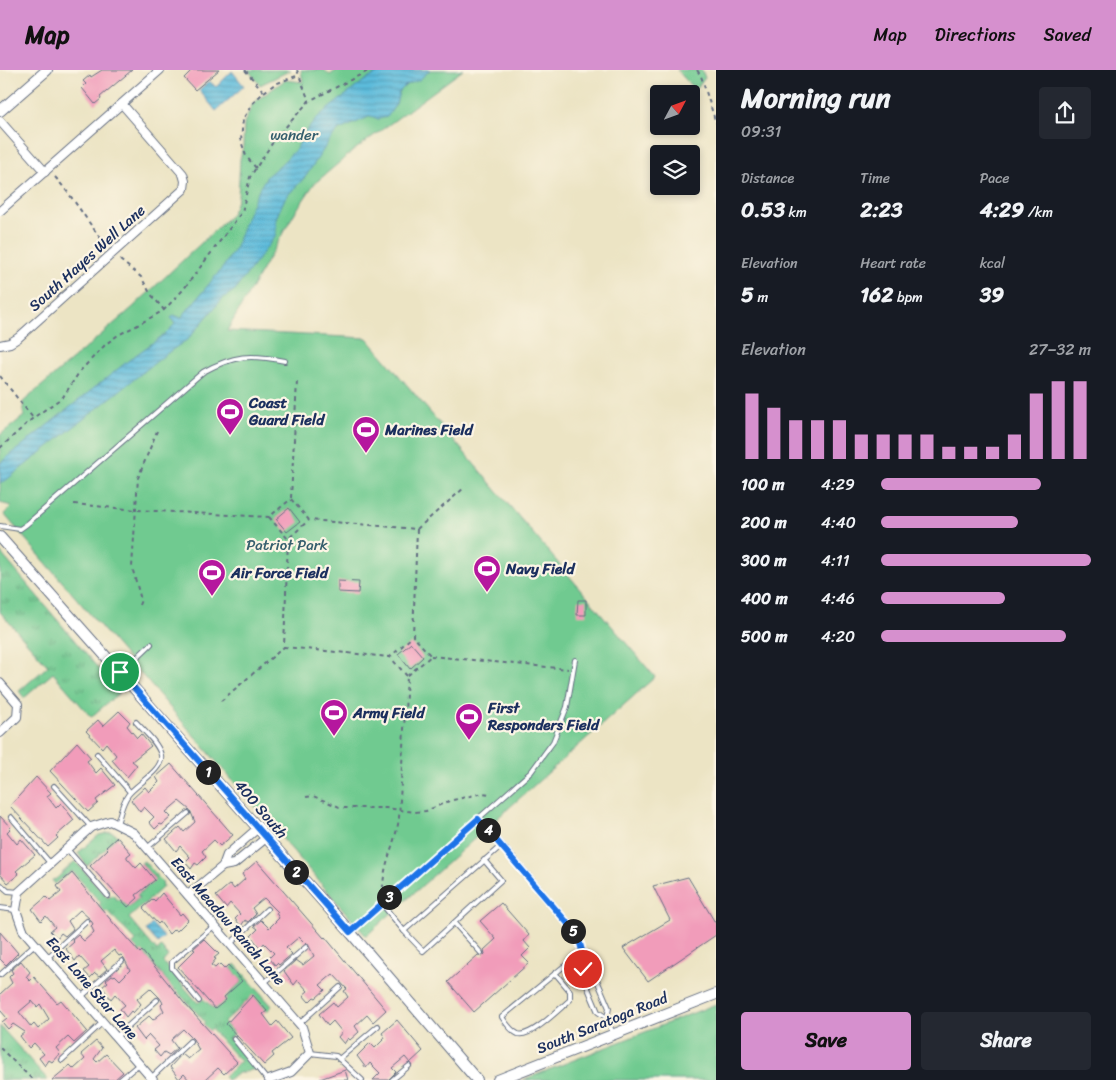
<!DOCTYPE html>
<meta charset="utf-8">
<style>
:root{--surface:#171b24;--page:#242831;--text:#f1f3f6;--muted:#9ea1a6;--accent:#d690ce}
body{margin:0;font-family:Sriracha,sans-serif;background:var(--page);color:var(--text);height:100vh;display:flex;flex-direction:column;font-size:19px;white-space:nowrap}
*{box-sizing:border-box;margin:0}
p{font-size:16px;color:var(--muted)}
.icon{flex:none;width:28px;height:28px;fill:none;stroke:currentColor;stroke-width:2;stroke-linecap:round;stroke-linejoin:round}
.map{position:relative;flex:1;overflow:hidden}
.details{display:flex;flex-direction:column;background:var(--surface);width:400px}
.details>*{flex:none}
.needle{width:32px;rotate:49deg}
.fabs{position:absolute;left:650px;top:15px;display:grid;gap:10px}
.fabs a{display:grid;place-items:center;width:50px;height:50px;border-radius:5px;background:var(--surface);box-shadow:0 2px 8px #0003;font-size:25px}
.pin{position:absolute;display:grid;place-items:center;width:42px;height:42px;color:#fff;margin:-21px;border:2px solid #fff;border-radius:50%;box-shadow:0 1px 5px #0007}
.km{position:absolute;width:25px;height:25px;margin:-12px;border-radius:50%;background:#222;color:#fff;font-size:14px;line-height:25px;text-align:center}
.round{display:grid;place-items:center;flex:none;width:52px;height:52px;border-radius:5px;background:var(--page)}
.overview{display:flex;align-items:center;justify-content:space-between;height:85px;padding:0 25px}
h1{font-size:28px;font-weight:700;line-height:38px}
.metrics{display:grid;grid-template-columns:repeat(3,1fr);gap:8px;height:85px;padding:5px 25px}
.metrics div{display:grid;align-content:center}
.metrics b{font-size:21px;font-weight:700}
.metrics small{font-size:14px;font-weight:400}
.metrics p{font-size:14px}
.chart{height:140px;padding:10px 25px}
.chart p{display:flex;justify-content:space-between}
.chart svg{width:100%;height:90px;margin-top:5px;stroke:var(--accent);stroke-width:6}
.action{display:flex;gap:10px;margin-top:auto;padding:10px 25px}
.action a{flex:1;height:58px;border-radius:5px;background:var(--accent);color:#111;font-size:20px;font-weight:700;line-height:58px;text-align:center}
.action a+a{background:var(--page);color:var(--text)}
ul{padding:0 25px;list-style:none;font-size:16px}
li{display:grid;grid-template-columns:80px 60px 1fr;align-items:center;height:38px}
li i{height:12px;border-radius:6px;background:var(--accent)}
header{display:flex;align-items:center;gap:30px;box-sizing:border-box;height:70px;padding:0 25px;background:var(--accent);color:#111}
header strong{font-size:24px}
nav{display:flex;gap:28px;margin-inline-start:auto;font-size:18px}
main{display:flex;flex:1;min-height:0}
.map>svg:first-child{display:block}
.grass{fill:url(#grass-tufts);stroke:#467c77}
.park{fill:#70ca90;stroke:#467c77}
.water{fill:url(#water-rules);stroke:#3c759c}
.building{fill:#f19cba;fill-rule:evenodd}
.lines{fill:none;stroke-linecap:round;stroke-linejoin:round}
.service-casing{stroke:#646e82;stroke-width:6}
.minor-casing{stroke:#646e82;stroke-width:10}
.tertiary-casing{stroke:#646e82;stroke-width:12}
.path{stroke:#646e82;stroke-width:2;stroke-dasharray:4 4;stroke-linecap:butt}
.service{stroke:#fff;stroke-width:4}
.minor{stroke:#fff;stroke-width:8}
.tertiary{stroke:#fff;stroke-width:10}
.route-casing{stroke:#fff;stroke-width:10}
.route{stroke:#1a73e8;stroke-width:6}
.labels{text-anchor:middle;stroke-width:4.5;stroke-linejoin:round;paint-order:stroke}
.park-label{font-size:15px;fill:#355e6d;stroke:#fcf5e5}
.street-label{font-size:15px;fill:#1b2f5e;stroke:#fcf5e5}
.poi-label{font-size:15px;font-weight:bold;fill:#1b2f5e;stroke:#fcf5e5;text-anchor:start}
</style>
<header>
<strong>Map</strong>
<nav><a>Map</a><a>Directions</a><a>Saved</a></nav>
</header>
<main>
<div class="map">
<svg width="716" height="1010" viewBox="0 0 716 1010">
<defs>
<pattern id="grass-tufts" width="24" height="20" patternUnits="userSpaceOnUse" patternTransform="scale(1.25)"><rect width="24" height="20" fill="#70ca90"/><path d="M3 7l-1-3M5 7V3M7 7l1-3M15 17l-1-3M17 17v-4M19 17l1-3" fill="none" stroke="#5ba479"/></pattern>
<pattern id="water-rules" width="6" height="5" patternUnits="userSpaceOnUse" patternTransform="scale(1.25)"><rect width="6" height="5" fill="#5cbbdb"/><path d="M0 2.5h6" fill="none" stroke="#4b98b5"/></pattern>
</defs>
<rect width="100%" height="100%" fill="#fcf5e5"/>
<filter id="ink" filterUnits="userSpaceOnUse"><feTurbulence type="fractalNoise" baseFrequency=".02" numOctaves="2"/><feDisplacementMap in="SourceGraphic" scale="10" xChannelSelector="R" yChannelSelector="G"/><feConvolveMatrix kernelMatrix="1 2 1 2 8 2 1 2 1" color-interpolation-filters="sRGB"/></filter>
<filter id="wash" filterUnits="userSpaceOnUse"><feTurbulence type="fractalNoise" baseFrequency=".0096" numOctaves="4" result="noise"/><feDisplacementMap in="SourceGraphic" scale="20" xChannelSelector="R" yChannelSelector="G"/><feGaussianBlur stdDeviation="1.12" result="paint"/><feColorMatrix in="noise" values="0 0 0 0 0 0 0 0 0 0 0 0 0 0 0 0 0 1.4 0 .05"/><feComposite in="paint" operator="in"/></filter>
<g filter="url(#wash)">
<rect width="100%" height="100%" fill="#ece4c4"/>
<g class="grass">
<polygon points="0,482 119,623 91,647 53,603 24,628 19,621 48,596 0,542"/>
<polygon points="111,762 119,766 87,796 78,783 80,781 99,765"/>
<polygon points="75,791 108,828 113,825 117,830 119,829 128,837 139,828 137,825 155,810 141,793 144,791 162,812 163,817 129,848 157,881 161,877 168,886 163,892 198,933 203,929 215,939 242,911 231,898 235,894 272,936 267,941 253,926 224,952 234,964 229,968 256,999 239,1003 227,1010 224,1007 240,991 211,959 198,969 193,963 205,952 176,920 164,930 159,923 169,913 142,882 129,890 124,884 136,871 107,841 94,851 89,845 101,833 72,801 55,814 52,810 56,809"/>
<polygon points="0,956 48,1010 0,1010"/>
</g>
<g class="park">
<polygon points="248,0 291,0 260,15"/>
<polygon points="301,0 324,0 330,5 337,0 463,0 353,81 314,114 294,144 227,261 367,268 655,607 366,866 4,444 12,436 0,433 0,365 24,346 23,332 132,238 231,145 238,128 240,89 243,77 244,53 253,33 285,10 303,12"/>
<polygon points="677,0 702,0 705,8 695,20"/>
<polygon points="716,934 716,1010 523,1010"/>
</g>
<g class="water">
<polygon points="383,0 430,0 419,10 406,15 399,22 396,34 387,47 378,49 371,46 339,60 329,71 306,106 285,128 276,148 276,165 235,220 223,228 188,269 166,284 5,411 0,412 0,414 0,393 133,287 165,264 175,254 171,248 174,245 181,248 224,196 236,177 247,146 259,119 267,106 280,95 297,78 304,64 319,46 364,11"/>
<polygon points="232,1 244,16 216,41 199,20 209,11 216,17"/>
<polygon points="152,854 164,867 158,873 146,860"/>
</g>
<g id="blocks">
<g class="building">
<polygon points="102,0 132,0 100,27 101,29 95,34 82,18 86,14 83,11 90,5 91,7"/>
<polygon points="192,0 219,0 195,20 184,8"/>
<polygon points="289,438 300,452 287,462 276,449"/>
<polygon points="338,511 359,512 358,523 338,522"/>
<polygon points="578,530 586,530 586,545 577,545"/>
<polygon points="411,573 423,587 410,599 398,584"/>
<polygon points="119,641 130,652 127,656 137,668 141,664 151,676 132,691 137,695 127,707 112,690 116,685 106,673 102,678 86,661 98,650 103,656"/>
<polygon points="77,672 91,688 87,691 96,703 101,698 115,715 96,730 98,733 88,742 50,701"/>
<polygon points="171,694 233,765 220,776 214,770 202,781 206,787 198,795 195,793 191,799 185,792 190,787 180,776 176,781 166,769 180,757 184,762 195,752 190,740 179,731 166,742 171,747 162,755 160,754 155,759 149,752 154,747 144,737 140,742 131,730 145,717 149,722 159,712 156,707"/>
<polygon points="36,707 51,723 47,726 56,738 61,733 74,750 56,766 58,768 48,777 10,736"/>
<polygon points="0,746 11,758 7,762 17,774 21,769 35,785 16,801 19,804 8,813 0,804"/>
<polygon points="117,767 131,783 127,786 127,788 136,798 141,793 155,810 136,825 138,828 128,837 90,796 108,779 106,777"/>
<polygon points="257,791 324,868 325,867 386,940 373,952 367,945 355,956 359,962 350,970 348,968 344,974 338,967 342,962 333,951 328,956 319,944 333,932 337,937 348,927 344,921 347,919 333,904 320,915 325,920 316,928 314,927 309,932 303,925 308,921 298,910 294,915 284,901 296,890 303,895 314,886 308,874 305,873 299,867 286,878 292,884 279,895 277,893 275,895 269,888 274,883 264,873 260,878 251,866 258,859 254,856 261,850 269,858 279,848 276,843 278,842 264,828 252,838 256,844 248,852 245,850 241,856 235,849 240,844 230,833 226,838 216,826 230,814 234,819 245,809 242,804"/>
<polygon points="72,803 115,855 140,883 142,881 185,934 237,992 224,1004 218,998 205,1010 189,1010 184,1004 179,1009 170,997 182,984 188,989 199,980 193,969 183,959 171,970 177,978 169,985 164,982 160,987 154,980 159,976 149,965 144,970 135,958 149,946 153,950 164,941 161,935 163,933 160,928 150,918 137,929 141,934 133,943 131,941 126,947 120,939 125,935 115,924 111,929 102,917 108,912 106,910 112,905 114,906 115,905 120,910 130,900 124,888 121,885 119,886 114,880 101,891 107,899 99,906 95,903 90,908 84,901 89,897 79,886 75,891 66,879 74,872 72,870 78,865 84,871 94,862 91,856 93,854 90,849 80,840 68,851 73,859 65,866 61,863 57,868 50,861 55,857 46,846 41,851 32,839 46,827 50,831 61,822 57,816"/>
<polygon points="688,807 716,854 716,865 648,911 623,878 670,850 653,816"/>
<polygon points="162,823 180,845 182,843 188,850 177,861 174,859 169,864 160,852 158,854 143,838 153,829 155,831"/>
<polygon points="501,833 529,865 524,871 530,878 522,886 529,893 474,942 448,912 478,885 483,886 485,884 484,880 496,869 480,851"/>
<polygon points="0,862 18,883 6,895 0,889"/>
<polygon points="204,869 219,884 214,888 216,889 211,895 215,898 219,894 224,899 228,895 242,911 224,927 226,930 215,939 178,897 195,880 193,879"/>
<path d="M21 891 30 902 26 907 30 911 34 907 57 933 61 930 87 961 74 973 68 967 56 978 60 983 52 992 49 990 45 996 39 988 44 984 34 973 29 978 20 966 25 962 13 954 8 959 2 952 7 948 0 940V924L12 913 9 907 13 903 11 900ZM32 931 37 937 40 934 49 949 38 959 34 954 31 957 19 942Z"/>
<polygon points="253,925 267,941 263,944 272,956 277,951 291,968 272,983 274,986 264,995 226,954"/>
<polygon points="397,950 423,981 410,993 405,987 392,998 396,1002 388,1010 373,1010 380,1003 370,993 366,998 357,986 370,973 375,978 385,968 382,963"/>
<polygon points="96,971 102,978 94,989 97,992 106,984 123,1002 114,1010 52,1010 70,995 74,999 85,989 81,984"/>
<polygon points="345,1000 348,1010 320,1010 320,1009"/>
</g>
</g>
</g>
<g filter="url(#ink)">
<use href="#blocks" fill-opacity="0" stroke="#646e82" stroke-width="1"/>
<g class="lines">
<defs>
<g id="service">
<path d="M0 456 20 459 27 454 203 302C234 285 250 284 285 291"/>
<polyline points="121,603 151,574"/>
<polyline points="97,684 130,722"/>
<polyline points="54,716 91,757"/>
<polyline points="11,747 50,793"/>
<path d="M117 754C120 744 122 733 128 725 136 714 164 700 161 685 158 673 144 661 136 652"/>
<polyline points="502,775 570,855 579,871 586,895 594,903 609,938 607,948 613,964"/>
<polyline points="147,778 188,743"/>
<polyline points="67,779 108,826"/>
<polyline points="0,814 8,821 19,822"/>
<polyline points="382,834 404,861 502,775 478,749"/>
<polyline points="0,838 16,840"/>
<polyline points="454,853 481,883"/>
<polyline points="351,861 531,702 553,672 567,637 575,590"/>
<polyline points="404,861 423,881 501,810 484,790"/>
<polyline points="230,874 267,839"/>
<polyline points="47,888 87,851"/>
<polyline points="586,895 582,904 598,942 607,948"/>
<path d="M555 903 570 921V930C560 938 531 968 518 964 511 961 506 953 502 947L563 897 583 885"/>
<polyline points="0,905 35,874"/>
<polyline points="264,913 306,877"/>
<polyline points="81,927 122,891"/>
<polyline points="199,931 172,898 172,892 214,856"/>
<polyline points="299,954 340,917"/>
<polyline points="117,966 157,930"/>
<polyline points="234,969 267,1010"/>
<polyline points="310,983 336,986 362,1010"/>
<polyline points="339,989 378,956"/>
<polyline points="62,990 103,952"/>
<polyline points="151,1008 190,971"/>
<polyline points="120,1010 139,994"/>
<polyline points="392,1010 409,996"/>
</g>
<g id="minor">
<polyline points="0,51 45,102"/>
<polyline points="0,141 160,0"/>
<polyline points="0,275 10,273 18,268 184,119 185,111 183,104 122,34"/>
<polyline points="0,613 18,634 17,647 0,663"/>
<polyline points="223,796 234,794 266,768"/>
<polyline points="188,825 223,796 227,785 258,758"/>
<polyline points="153,1010 23,860 16,840 19,822 91,757 110,751 134,763 302,957 310,983 291,1002 269,1010"/>
</g>
<g id="tertiary">
<polyline points="0,41 47,0"/>
<polyline points="0,467 350,862 477,1010"/>
<polyline points="498,1010 716,924"/>
</g>
</defs>
<use href="#service" class="service-casing"/>
<use href="#minor" class="minor-casing"/>
<use href="#tertiary" class="tertiary-casing"/>
<g class="path">
<polyline points="245,0 264,22"/>
<polyline points="297,0 309,31"/>
<polyline points="697,0 701,6 716,53"/>
<polyline points="256,98 246,86 241,71 243,49 253,33 264,22 275,14 299,5"/>
<path d="M55 107C74 128 88 153 106 175"/>
<polyline points="120,190 141,207 150,223 164,240"/>
<polyline points="0,306 33,348"/>
<polyline points="0,378 33,348 63,327 80,301 106,274 118,265 136,256 164,240 183,220 242,142 250,107 275,69 309,31 370,0"/>
<polyline points="291,428 297,311"/>
<path d="M74 434 137 440 269 447 291 429 309 450 417 459 413 566 431 586 407 606 399 748C396 772 384 791 383 817"/>
<polyline points="269,447 288,469 309,450"/>
<polyline points="417,459 464,418"/>
<polyline points="139,535 141,530 132,497 138,408 157,361"/>
<polyline points="284,577 390,587"/>
<polyline points="431,586 568,599"/>
<polyline points="407,606 390,587 413,566"/>
<polyline points="221,631 284,577 288,469"/>
<polyline points="306,727 313,726 342,738 386,738 414,742 426,741 449,731 483,723 489,724"/>
<polyline points="0,978 33,1010"/>
</g>
<use href="#service" class="service"/>
<use href="#minor" class="minor"/>
<use href="#tertiary" class="tertiary"/>
</g>
</g>
<g class="lines" filter="url(#ink)">
<defs>
<polyline id="route" points="120,602 350,862 478,749 570,856 579,870 586,895 583,899"/>
</defs>
<use href="#route" class="route-casing"/>
<use href="#route" class="route"/>
</g>
<defs>
<symbol id="stadium-pin" viewBox="-11 -11 22 30"><path d="M0 17L-7.5 6A9.5 9.5 0 1 1 7.5 6Z" fill="#b5179e" stroke="#fcf5e5"/><path d="M0-5a6.5 5 0 1 0 0 10a6.5 5 0 1 0 0-10ZM-3.5-1.8h7v3.6h-7Z" fill="#fff"/></symbol>
</defs>
<g fill-rule="evenodd">
<use href="#stadium-pin" x="214" y="326" width="32" height="43"/>
<use href="#stadium-pin" x="350" y="344" width="32" height="43"/>
<use href="#stadium-pin" x="471" y="483" width="32" height="43"/>
<use href="#stadium-pin" x="196" y="487" width="32" height="43"/>
<use href="#stadium-pin" x="318" y="627" width="32" height="43"/>
<use href="#stadium-pin" x="453" y="631" width="32" height="43"/>
</g>
<g class="labels">
<g class="park-label">
<text x="294" y="70">wander</text>
<text x="287" y="480">Patriot Park</text>
</g>
<g class="street-label">
<text transform="translate(87 188) rotate(-42)" y="5">South Hayes Well Lane</text>
<text transform="translate(261 739) rotate(49)" y="5">400 South</text>
<text transform="translate(228 851) rotate(49)" y="5">East Meadow Ranch Lane</text>
<text transform="translate(92 918) rotate(49)" y="5">East Lone Star Lane</text>
<text transform="translate(602 953) rotate(-22)" y="5">South Saratoga Road</text>
</g>
<g class="poi-label">
<text x="249" y="338">Coast<tspan x="249" dy="17">Guard Field</tspan></text>
<text x="385" y="365">Marines Field</text>
<text x="506" y="504">Navy Field</text>
<text x="231" y="508">Air Force Field</text>
<text x="488" y="643">First<tspan x="488" dy="17">Responders Field</tspan></text>
<text x="353" y="648">Army Field</text>
</g>
</g>
</svg>
<div class="fabs">
<a><svg class="needle" viewBox="-14 -14 28 28"><path d="M0-13l5 13h-10z" fill="#e53935"/><path d="M0 13l5-13h-10z" fill="#9ea1a6"/></svg></a>
<a><svg class="icon" aria-label="layers" viewBox="0 0 24 24"><path d="M12 4l9 5-9 5-9-5zM3 14l9 5 9-5"/></svg></a>
</div>
<div class="pin" style="left:120px;top:602px;background:#1e9e55"><svg class="icon" aria-label="arrive" viewBox="0 0 24 24"><path d="M6 21V4h12l-3 4 3 4H6"/></svg></div>
<div class="pin" style="left:583px;top:899px;background:#d93025"><svg class="icon" aria-label="check" viewBox="0 0 24 24"><path d="M5 12l5 5 9-10"/></svg></div>
<b class="km" style="left:208px;top:702px">1</b>
<b class="km" style="left:296px;top:802px">2</b>
<b class="km" style="left:389px;top:827px">3</b>
<b class="km" style="left:488px;top:760px">4</b>
<b class="km" style="left:573px;top:861px">5</b>
</div>
<section class="details">
<div class="overview"><div><h1>Morning run</h1><p>09:31</p></div><a class="round"><svg class="icon" aria-label="share" viewBox="0 0 24 24"><path d="M12 15V3M7 8l5-5 5 5M5 13v7h14v-7"/></svg></a></div>
<div class="metrics">
<div><p>Distance</p><b>0.53<small> km</small></b></div>
<div><p>Time</p><b>2:23</b></div>
<div><p>Pace</p><b>4:29<small> /km</small></b></div>
</div>
<div class="metrics">
<div><p>Elevation</p><b>5<small> m</small></b></div>
<div><p>Heart rate</p><b>162<small> bpm</small></b></div>
<div><p>kcal</p><b>39</b></div>
</div>
<div class="chart"><p><span>Elevation</span>27–32 m</p>
<svg viewBox="0 0 160 44" preserveAspectRatio="none"><path d="M5 44V12M15 44V19M25 44V25M35 44V25M45 44V25M55 44V32M65 44V32M75 44V32M85 44V32M95 44V38M105 44V38M115 44V38M125 44V32M135 44V12M145 44V6M155 44V6"/></svg>
</div>
<ul>
<li><b>100 m</b>4:29<i style="width:76%"></i></li>
<li><b>200 m</b>4:40<i style="width:65%"></i></li>
<li><b>300 m</b>4:11<i style="width:100%"></i></li>
<li><b>400 m</b>4:46<i style="width:59%"></i></li>
<li><b>500 m</b>4:20<i style="width:88%"></i></li>
</ul>
<div class="action"><a>Save</a><a>Share</a></div>
</section>
</main>
